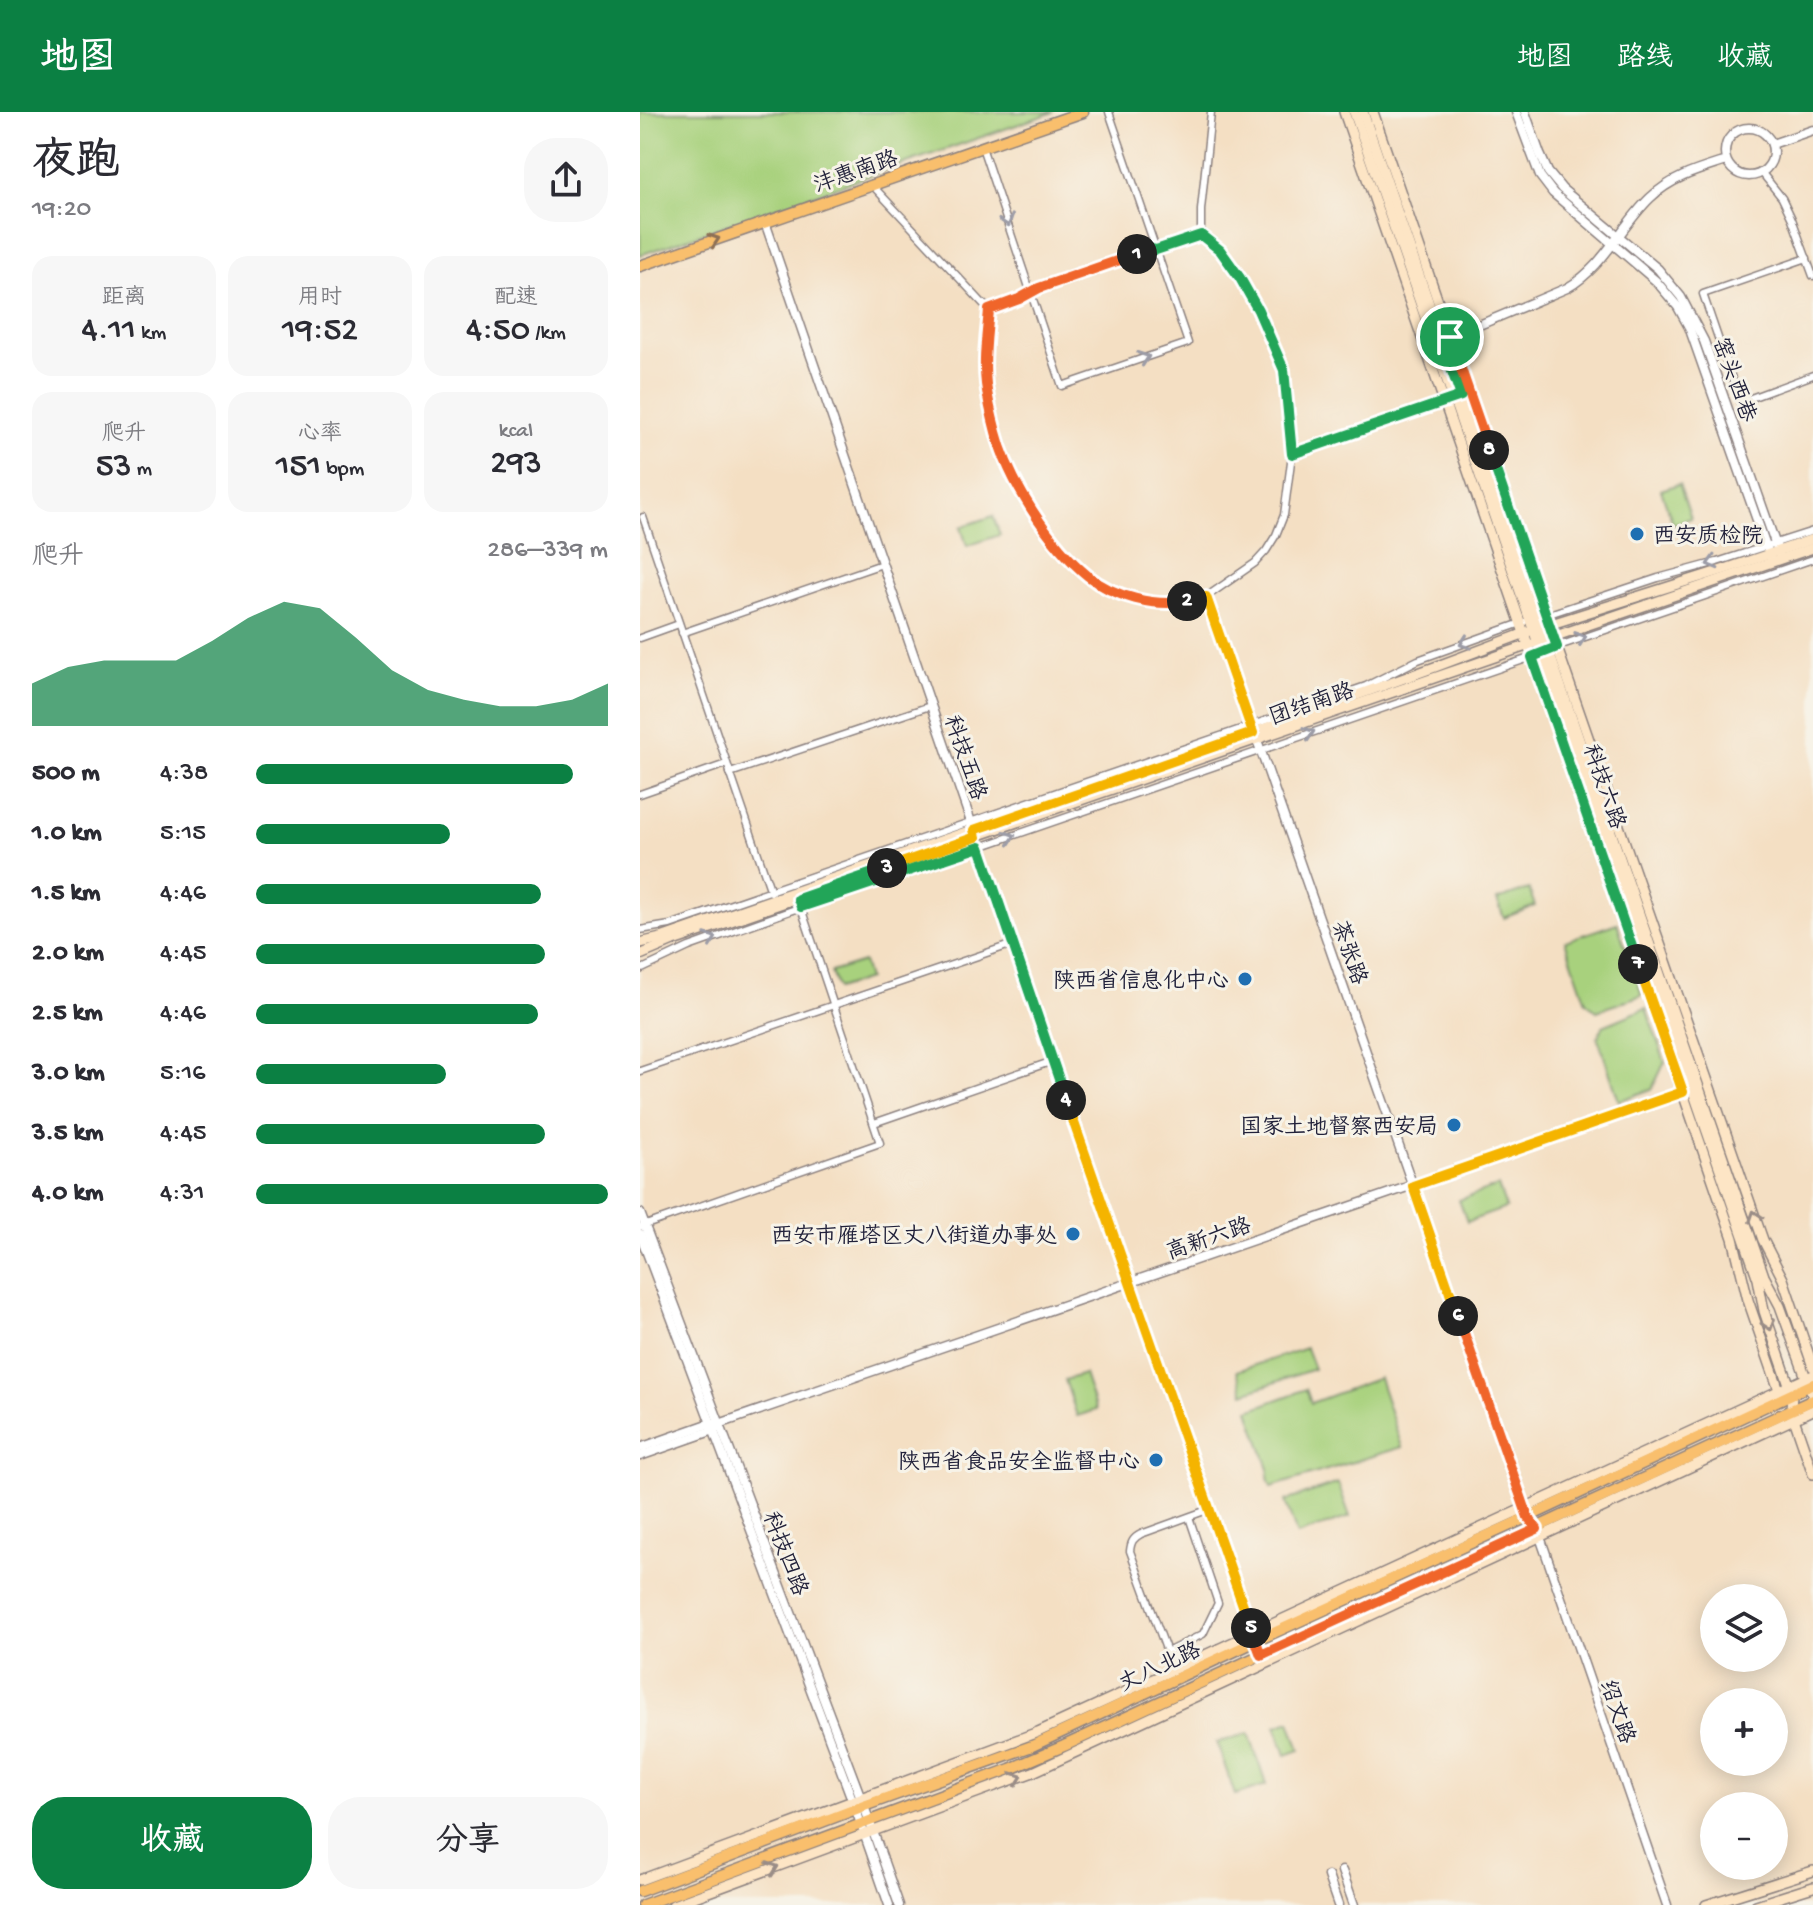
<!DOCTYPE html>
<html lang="zh">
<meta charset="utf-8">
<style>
:root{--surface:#fff;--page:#f7f7f7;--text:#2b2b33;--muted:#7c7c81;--accent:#0b8043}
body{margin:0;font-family:"Gochi Hand","LXGW WenKai TC",sans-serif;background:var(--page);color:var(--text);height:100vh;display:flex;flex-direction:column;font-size:30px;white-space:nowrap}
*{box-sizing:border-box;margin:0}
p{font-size:26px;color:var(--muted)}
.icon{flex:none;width:44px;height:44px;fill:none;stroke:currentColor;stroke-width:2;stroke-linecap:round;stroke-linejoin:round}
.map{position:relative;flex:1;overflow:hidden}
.drawer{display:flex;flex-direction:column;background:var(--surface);width:640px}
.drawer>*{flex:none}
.buttons{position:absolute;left:1060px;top:1472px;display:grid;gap:16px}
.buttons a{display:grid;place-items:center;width:88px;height:88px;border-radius:50%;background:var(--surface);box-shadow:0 4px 20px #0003;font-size:40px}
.pin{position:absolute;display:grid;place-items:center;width:68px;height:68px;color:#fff;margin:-34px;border:4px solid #fff;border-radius:50%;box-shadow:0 2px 8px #0007}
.km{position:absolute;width:40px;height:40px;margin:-20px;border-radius:50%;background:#222;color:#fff;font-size:22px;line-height:40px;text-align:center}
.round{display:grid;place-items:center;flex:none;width:84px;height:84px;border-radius:32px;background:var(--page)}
.summary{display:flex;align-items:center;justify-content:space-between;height:136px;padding:0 32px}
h1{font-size:44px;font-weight:600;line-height:60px}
.metrics{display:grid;grid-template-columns:repeat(3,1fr);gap:12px;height:136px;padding:8px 32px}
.metrics div{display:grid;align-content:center;border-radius:20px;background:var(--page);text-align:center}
.metrics b{font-size:34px;font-weight:600}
.metrics small{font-size:22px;font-weight:400}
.metrics p{font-size:22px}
.chart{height:224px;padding:16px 32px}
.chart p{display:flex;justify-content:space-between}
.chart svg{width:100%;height:144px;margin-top:8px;fill:var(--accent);opacity:.7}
.action{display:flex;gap:16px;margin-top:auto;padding:16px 32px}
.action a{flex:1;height:92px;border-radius:32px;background:var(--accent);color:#fff;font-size:32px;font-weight:600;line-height:92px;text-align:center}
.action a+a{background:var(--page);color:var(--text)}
ul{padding:0 32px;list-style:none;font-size:26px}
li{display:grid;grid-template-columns:128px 96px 1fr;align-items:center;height:60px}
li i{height:20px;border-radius:10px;background:var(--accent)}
header{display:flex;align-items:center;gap:48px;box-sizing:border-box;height:112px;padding:0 40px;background:var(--accent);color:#fff}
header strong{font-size:38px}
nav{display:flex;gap:44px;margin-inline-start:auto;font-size:28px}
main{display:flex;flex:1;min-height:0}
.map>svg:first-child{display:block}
.green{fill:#a8d17d;stroke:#657a5c;stroke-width:2}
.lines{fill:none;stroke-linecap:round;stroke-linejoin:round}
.minor-casing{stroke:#8b807f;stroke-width:9}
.tertiary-casing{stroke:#8b807f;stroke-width:11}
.secondary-casing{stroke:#8b807f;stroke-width:12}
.primary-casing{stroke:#8b807f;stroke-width:13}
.minor{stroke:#fff;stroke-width:6}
.tertiary{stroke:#fff;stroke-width:8}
.secondary{stroke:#fde5c5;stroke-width:9}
.primary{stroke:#f9bf6d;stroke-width:10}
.oneway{stroke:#9c9ca7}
.oneway2{stroke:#8e7054}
.oneway3{stroke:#9a8d87}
.split-1-casing{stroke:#fff;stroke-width:16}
.split-2-casing{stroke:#fff;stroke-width:16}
.split-3-casing{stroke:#fff;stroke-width:16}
.split-4-casing{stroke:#fff;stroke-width:16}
.split-5-casing{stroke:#fff;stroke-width:16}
.split-6-casing{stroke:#fff;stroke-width:16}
.split-7-casing{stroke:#fff;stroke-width:16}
.split-8-casing{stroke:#fff;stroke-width:16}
.split-9-casing{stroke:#fff;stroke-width:16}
.split-1{stroke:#22a559;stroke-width:10}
.split-2{stroke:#f0652b;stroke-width:10}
.split-3{stroke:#f5b400;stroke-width:10}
.split-4{stroke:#22a559;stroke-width:10}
.split-5{stroke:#f5b400;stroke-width:10}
.split-6{stroke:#f0652b;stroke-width:10}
.split-7{stroke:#f5b400;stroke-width:10}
.split-8{stroke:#22a559;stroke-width:10}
.split-9{stroke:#f0652b;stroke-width:10}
.poi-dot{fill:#1f6fb2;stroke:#f7f3e8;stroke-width:3}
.labels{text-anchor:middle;stroke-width:6;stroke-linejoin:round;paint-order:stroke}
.street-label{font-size:22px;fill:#22223b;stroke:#f7f3e8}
.poi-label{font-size:22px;fill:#22223b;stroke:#f7f3e8;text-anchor:end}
</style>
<header>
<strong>地图</strong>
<nav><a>地图</a><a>路线</a><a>收藏</a></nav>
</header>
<main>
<section class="drawer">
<div class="summary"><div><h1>夜跑</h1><p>19:20</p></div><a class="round"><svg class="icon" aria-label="share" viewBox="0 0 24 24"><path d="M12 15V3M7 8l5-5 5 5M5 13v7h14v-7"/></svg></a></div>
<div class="metrics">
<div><p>距离</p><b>4.11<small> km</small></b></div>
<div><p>用时</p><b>19:52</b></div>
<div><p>配速</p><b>4:50<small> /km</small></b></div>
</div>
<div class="metrics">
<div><p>爬升</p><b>53<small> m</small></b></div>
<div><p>心率</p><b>151<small> bpm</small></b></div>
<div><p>kcal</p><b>293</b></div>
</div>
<div class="chart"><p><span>爬升</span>286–339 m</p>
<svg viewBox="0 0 160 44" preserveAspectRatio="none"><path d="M0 44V31L10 26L20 24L30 24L40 24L50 18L60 11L70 6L80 8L90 17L100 27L110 33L120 36L130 38L140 38L150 36L160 31V44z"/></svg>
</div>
<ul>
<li><b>500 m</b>4:38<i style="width:90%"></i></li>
<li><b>1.0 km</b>5:15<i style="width:55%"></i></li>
<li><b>1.5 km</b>4:46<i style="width:81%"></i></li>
<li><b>2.0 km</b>4:45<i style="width:82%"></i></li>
<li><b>2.5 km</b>4:46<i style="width:80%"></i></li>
<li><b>3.0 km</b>5:16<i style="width:54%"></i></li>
<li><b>3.5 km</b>4:45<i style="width:82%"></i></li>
<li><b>4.0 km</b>4:31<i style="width:100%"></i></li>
</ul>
<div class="action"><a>收藏</a><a>分享</a></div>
</section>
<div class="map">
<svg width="1173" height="1793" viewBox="0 0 1173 1793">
<rect width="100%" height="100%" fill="#f7f3e8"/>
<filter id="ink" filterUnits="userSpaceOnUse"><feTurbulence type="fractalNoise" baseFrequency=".0125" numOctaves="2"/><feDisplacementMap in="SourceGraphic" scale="16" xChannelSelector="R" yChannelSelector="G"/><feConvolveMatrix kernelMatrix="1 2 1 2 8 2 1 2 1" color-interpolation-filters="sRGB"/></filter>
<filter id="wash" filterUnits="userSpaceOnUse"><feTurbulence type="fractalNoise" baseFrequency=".006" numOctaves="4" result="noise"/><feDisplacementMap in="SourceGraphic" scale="32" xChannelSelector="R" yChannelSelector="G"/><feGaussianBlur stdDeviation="1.8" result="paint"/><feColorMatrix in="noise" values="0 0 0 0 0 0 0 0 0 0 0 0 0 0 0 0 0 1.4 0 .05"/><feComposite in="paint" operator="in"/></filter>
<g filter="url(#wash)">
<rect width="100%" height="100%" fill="#f4dfc3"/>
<g class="green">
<polygon points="0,0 414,0 0,143"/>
<polygon points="1039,372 1051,406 1033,412 1021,378"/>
<polygon points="353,404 360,423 327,434 321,415"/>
<polygon points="889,777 895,794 864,806 857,788"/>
<polygon points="977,811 1002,883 957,899 946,890 925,829"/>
<polygon points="223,850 228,867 197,877 191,860"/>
<polygon points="1006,896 1025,950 1012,977 979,989 958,926 963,914"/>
<polygon points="858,1074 866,1096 827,1110 819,1088"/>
<polygon points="666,1236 674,1257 604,1281 597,1259"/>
<polygon points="444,1262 456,1298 437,1304 425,1268"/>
<polygon points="739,1266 762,1335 631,1375 628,1366 629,1357 609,1298 666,1277 671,1291"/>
<polygon points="698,1371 710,1405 657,1423 645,1389"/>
<polygon points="650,1609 660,1638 646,1643 636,1614"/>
<polygon points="609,1621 626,1673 595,1683 577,1631"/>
</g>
</g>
<g filter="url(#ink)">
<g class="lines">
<defs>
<g id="minor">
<polyline points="342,35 422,274 548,231 469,0"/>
<polyline points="1122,61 1142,86 1152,107 1173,164"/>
<polyline points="232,73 349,198 346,270 356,322 369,357 391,396 420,435 448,464 474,481 504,489 539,491 566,485 615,451 626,439 636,423 644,403 652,342 644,258 618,198 600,166 580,138 561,123 561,98 571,0"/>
<polyline points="1167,146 1063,182 1100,290 1173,263"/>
<polyline points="349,198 379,187 399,176 512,137 516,138 561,123"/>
<polyline points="652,342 806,289"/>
<polyline points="3,405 131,780"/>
<polyline points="566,485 610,614"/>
<polyline points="906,503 1018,466 1077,450 1173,419"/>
<polyline points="42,521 242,452"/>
<polyline points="0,526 39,512"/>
<polyline points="916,535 1173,447"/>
<polyline points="90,661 290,594"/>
<polyline points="0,682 86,652"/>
<polyline points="0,818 30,813 726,574 778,548 884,510"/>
<polyline points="0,858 49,835 161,795 340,735 895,544"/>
<polyline points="0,959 373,832"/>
<polyline points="234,1011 413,949"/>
<polyline points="0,1115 240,1031 158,787"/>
<path d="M549 1405 578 1491 563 1522 527 1540 490 1439C491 1430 493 1426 501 1422L570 1397"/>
</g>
<g id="tertiary">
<polyline points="876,0 900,64 913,81 1016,169 1038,195 1049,215 1130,445"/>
<polyline points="885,0 900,42 908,60 922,77 1018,157 1041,185 1064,229 1139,442"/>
<circle cx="1109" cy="40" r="24"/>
<polyline points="1132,32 1173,18"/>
<polyline points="125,110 413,949 622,1546"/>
<path d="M806 227 927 176C964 155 980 115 1010 86 1032 65 1058 58 1086 49"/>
<polyline points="616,625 887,1401"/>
<polyline points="0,1101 224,1694 259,1793"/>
<polyline points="0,1122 216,1698 249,1793"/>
<polyline points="0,1336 71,1311 79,1312 1049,978"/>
<polyline points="0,1344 74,1318 76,1316"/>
<polyline points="898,1419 1027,1793"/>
<polyline points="702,1759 714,1793"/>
<polyline points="688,1764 698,1793"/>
</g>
<g id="secondary">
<polyline points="704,0 1093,1126 1108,1188 1139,1278 1152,1281"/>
<polyline points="714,0 1118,1167 1124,1199 1152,1281 1151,1298 1173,1362"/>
<polyline points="723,0 1124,1164 1140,1194 1173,1285"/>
<polyline points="733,0 906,504 1123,1128 1143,1167 1173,1255"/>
<polyline points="905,514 1085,457 1173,427"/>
<polyline points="910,526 1173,436"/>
<polyline points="0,831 21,826 634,613 795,555 888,520"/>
<polyline points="0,843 33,829 892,532"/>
<polyline points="0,1768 398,1620 1173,1263"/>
<polyline points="33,1793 393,1660 1173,1298"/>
<polyline points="1066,1793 1173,1759"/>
<polyline points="1116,1793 1173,1775"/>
</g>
<g id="primary">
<polyline points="0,154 443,0"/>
<polyline points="0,1779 224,1694 392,1634 616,1529 888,1405 1173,1272"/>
<polyline points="3,1793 370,1657 424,1634 1173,1288"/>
</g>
</defs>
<use href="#minor" class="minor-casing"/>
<use href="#tertiary" class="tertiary-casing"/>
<use href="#secondary" class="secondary-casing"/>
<use href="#primary" class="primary-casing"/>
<use href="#minor" class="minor"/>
<use href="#tertiary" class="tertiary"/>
<use href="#secondary" class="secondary"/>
<use href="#primary" class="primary"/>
</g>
<defs><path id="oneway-chevron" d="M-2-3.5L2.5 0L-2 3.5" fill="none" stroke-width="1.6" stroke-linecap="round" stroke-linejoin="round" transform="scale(2)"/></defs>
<g class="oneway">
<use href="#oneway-chevron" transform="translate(367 109) rotate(71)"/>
<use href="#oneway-chevron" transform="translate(504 246) rotate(-19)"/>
<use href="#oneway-chevron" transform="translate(1072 451) rotate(164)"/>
<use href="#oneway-chevron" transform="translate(941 526) rotate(-19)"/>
<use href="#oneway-chevron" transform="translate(825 531) rotate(160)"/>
<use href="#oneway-chevron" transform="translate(669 621) rotate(-19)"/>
<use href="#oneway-chevron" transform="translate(370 725) rotate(-19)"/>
<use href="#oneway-chevron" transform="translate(71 827) rotate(-20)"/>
</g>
<use class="oneway2" href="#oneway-chevron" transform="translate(74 128) rotate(-19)"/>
<g class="oneway3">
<use href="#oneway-chevron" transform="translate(1115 1104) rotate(-109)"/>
<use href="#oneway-chevron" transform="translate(1129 1213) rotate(71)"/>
<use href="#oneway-chevron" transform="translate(377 1666) rotate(-20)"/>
<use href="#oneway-chevron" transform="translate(133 1756) rotate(-20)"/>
</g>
</g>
<g class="lines" filter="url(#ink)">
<defs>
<polyline id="split-1" points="497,142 512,137 516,138 561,123 580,138 600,166 618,198 644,258 652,342 821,284 801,229 810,225"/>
<path id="split-2" d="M497 142 399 176 379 187 349 198C347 222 343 248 346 272 348 288 352 305 356 320 368 368 410 433 448 464 472 484 516 496 547 489"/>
<polyline id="split-3" points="247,756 336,725 334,718 613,621 566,485 547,489"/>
<polyline id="split-4" points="247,756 158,787 161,795 340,735 426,988"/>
<polyline id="split-5" points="426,988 611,1516"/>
<polyline id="split-6" points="611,1516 621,1543 897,1417 888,1405 818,1204"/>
<polyline id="split-7" points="818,1204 773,1074 1043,980 998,852"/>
<polyline id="split-8" points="849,338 917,535 892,545 998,852"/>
<polyline id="split-9" points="810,225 849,338"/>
</defs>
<use href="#split-1" class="split-1-casing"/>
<use href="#split-2" class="split-2-casing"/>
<use href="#split-3" class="split-3-casing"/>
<use href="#split-4" class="split-4-casing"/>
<use href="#split-5" class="split-5-casing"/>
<use href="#split-6" class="split-6-casing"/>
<use href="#split-7" class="split-7-casing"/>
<use href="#split-8" class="split-8-casing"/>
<use href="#split-9" class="split-9-casing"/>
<use href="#split-1" class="split-1"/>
<use href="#split-2" class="split-2"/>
<use href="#split-3" class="split-3"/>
<use href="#split-4" class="split-4"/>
<use href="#split-5" class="split-5"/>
<use href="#split-6" class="split-6"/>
<use href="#split-7" class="split-7"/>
<use href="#split-8" class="split-8"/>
<use href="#split-9" class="split-9"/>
</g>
<g class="poi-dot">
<circle cx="997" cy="422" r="8"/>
<circle cx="605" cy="867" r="8"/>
<circle cx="814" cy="1013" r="8"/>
<circle cx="433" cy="1122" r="8"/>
<circle cx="516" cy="1348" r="8"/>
</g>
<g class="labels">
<g class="street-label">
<text transform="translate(215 58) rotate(-19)" y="8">沣惠南路</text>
<text transform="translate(1096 267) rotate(70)" y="8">窑头西巷</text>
<text transform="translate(671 590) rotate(-19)" y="8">团结南路</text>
<text transform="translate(327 645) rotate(71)" y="8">科技五路</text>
<text transform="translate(966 674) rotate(71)" y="8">科技六路</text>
<text transform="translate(711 840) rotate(71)" y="8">茶张路</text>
<text transform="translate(568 1125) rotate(-19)" y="8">高新六路</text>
<text transform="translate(147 1441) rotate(69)" y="8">科技四路</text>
<text transform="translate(519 1553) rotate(-25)" y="8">丈八北路</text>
<text transform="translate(979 1599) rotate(71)" y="8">绍文路</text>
</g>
<g class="poi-label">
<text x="1013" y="430" text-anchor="start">西安质检院</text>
<text x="589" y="875">陕西省信息化中心</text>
<text x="798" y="1021">国家土地督察西安局</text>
<text x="417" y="1130">西安市雁塔区丈八街道办事处</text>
<text x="500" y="1356">陕西省食品安全监督中心</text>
</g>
</g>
</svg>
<div class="buttons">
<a><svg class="icon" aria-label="layers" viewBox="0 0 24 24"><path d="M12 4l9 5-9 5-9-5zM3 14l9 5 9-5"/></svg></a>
<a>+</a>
<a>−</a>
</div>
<div class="pin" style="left:810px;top:225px;background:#1e9e55"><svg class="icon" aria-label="arrive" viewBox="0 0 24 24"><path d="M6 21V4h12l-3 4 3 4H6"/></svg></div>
<b class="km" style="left:497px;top:142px">1</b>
<b class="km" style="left:547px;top:489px">2</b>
<b class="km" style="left:247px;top:756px">3</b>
<b class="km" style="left:426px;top:988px">4</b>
<b class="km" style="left:611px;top:1516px">5</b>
<b class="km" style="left:818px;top:1204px">6</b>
<b class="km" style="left:998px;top:852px">7</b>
<b class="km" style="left:849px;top:338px">8</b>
</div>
</main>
